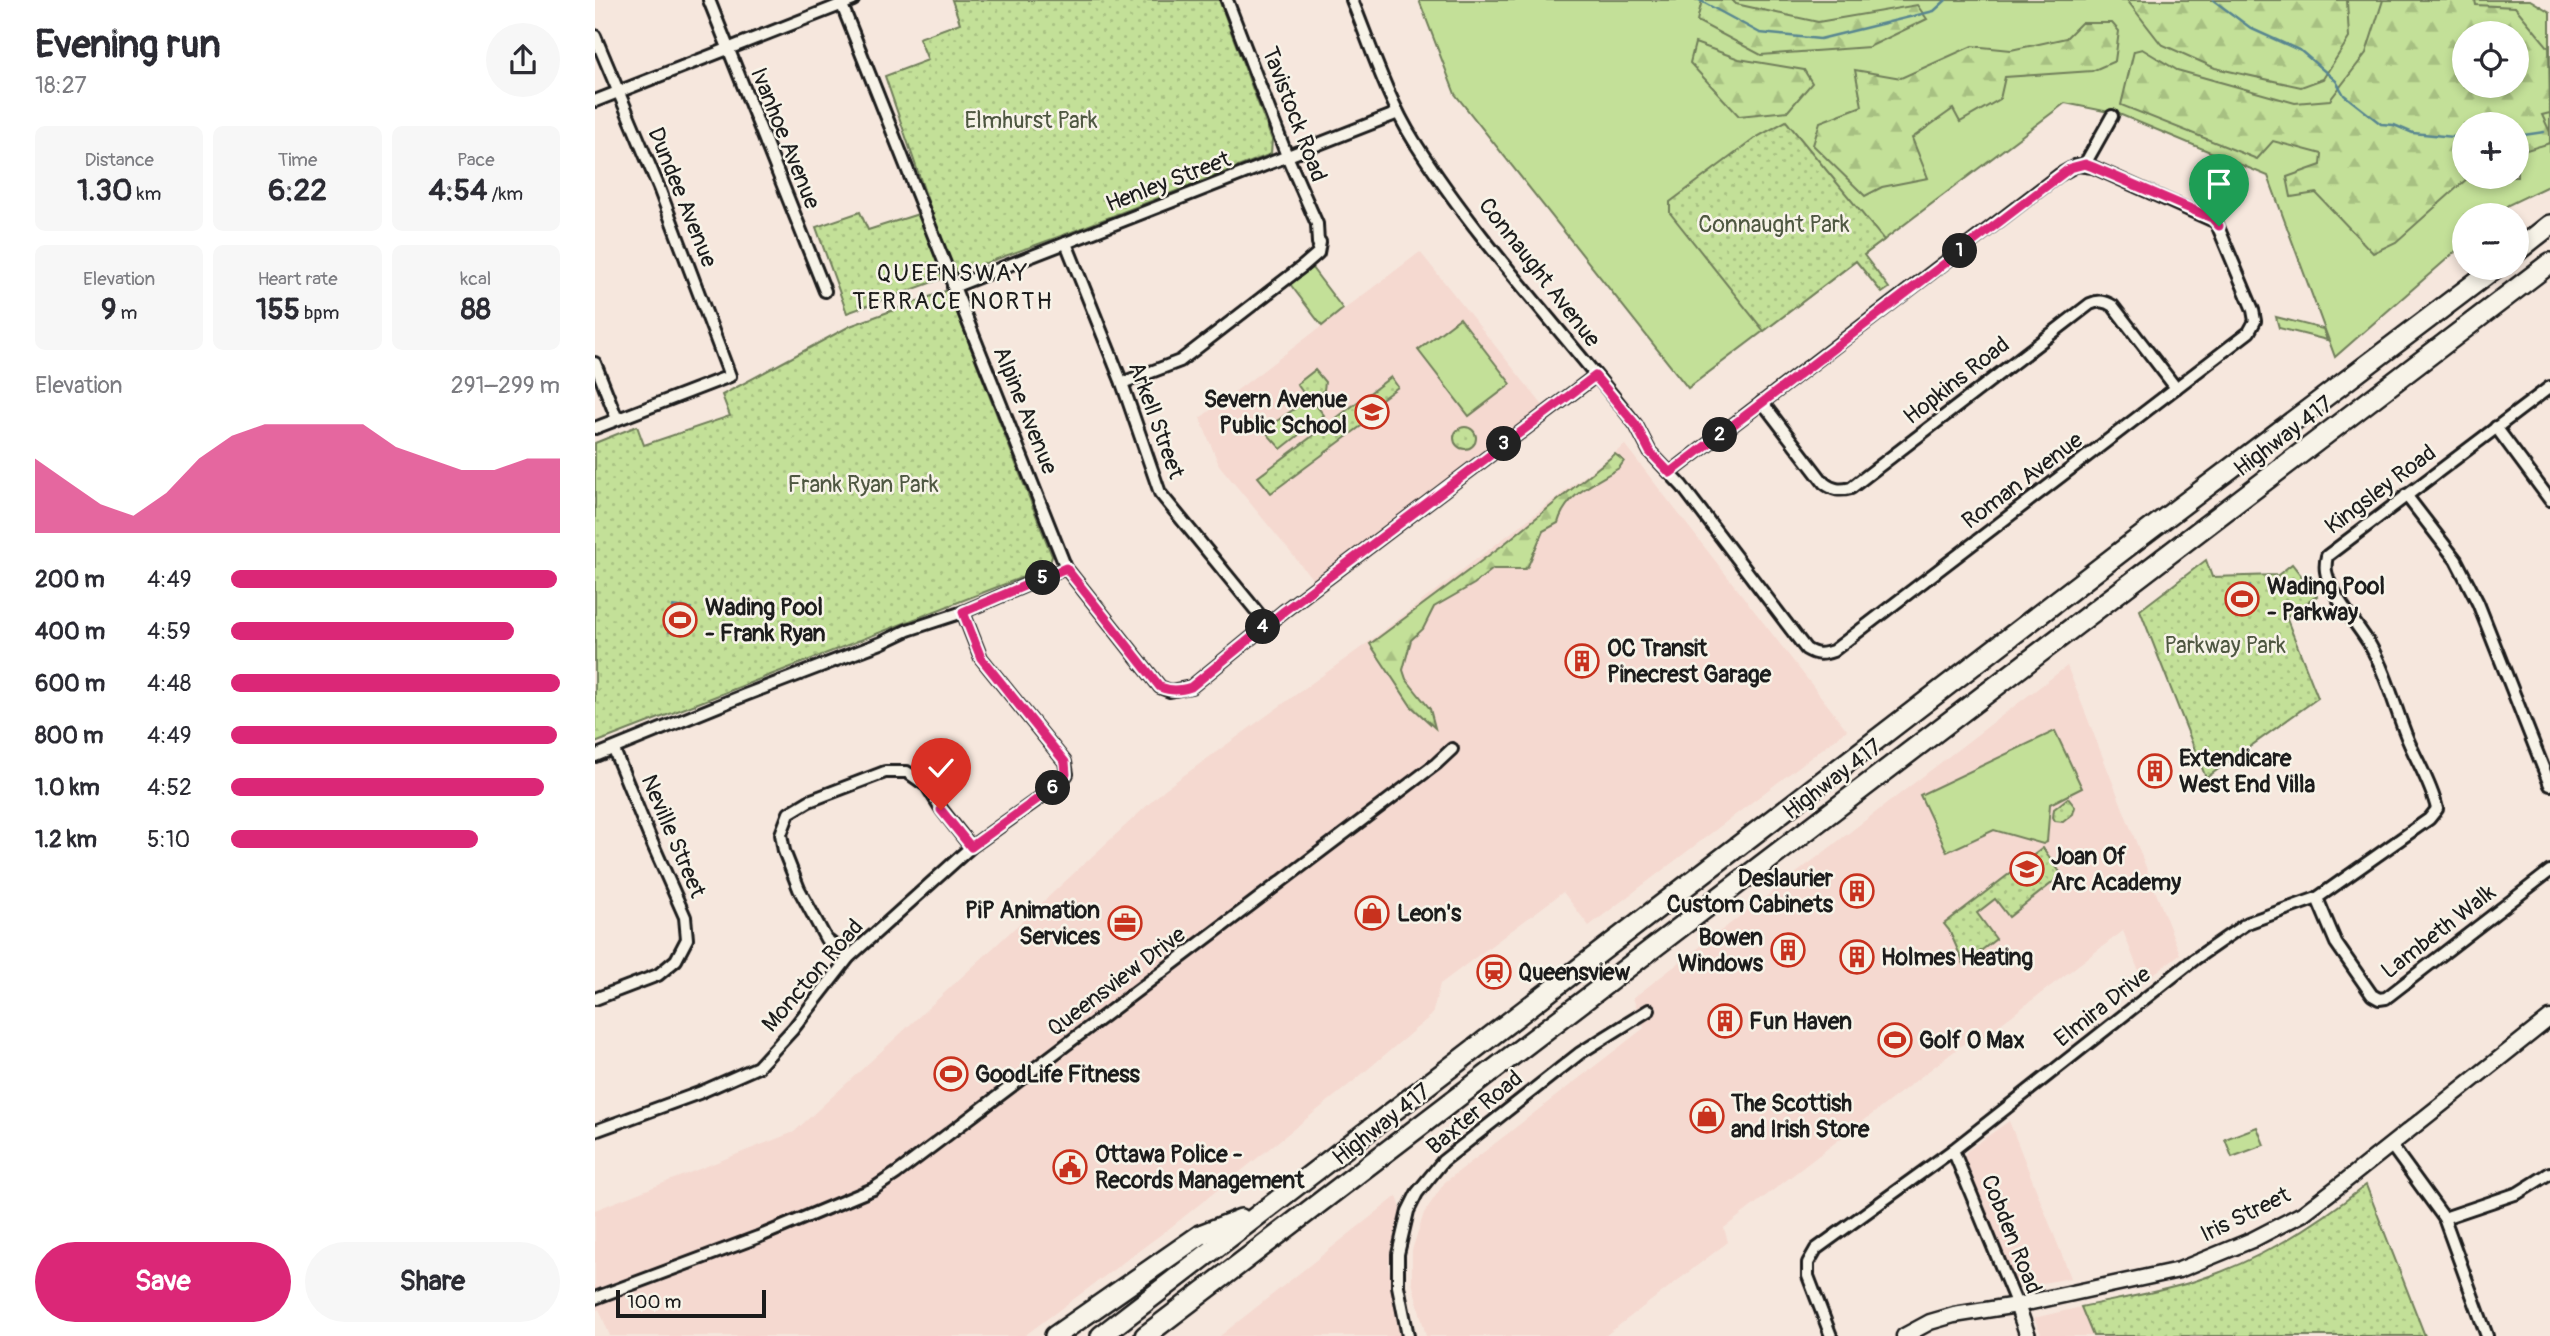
<!DOCTYPE html>
<meta charset="utf-8">
<style>
:root{--surface:#fff;--page:#f7f7f7;--text:#2b2b33;--muted:#7c7c81;--accent:#db2777}
body{margin:0;font-family:Pangolin,sans-serif;background:var(--page);color:var(--text);height:100vh;display:flex;flex-direction:column;font-size:26px;white-space:nowrap}
*{box-sizing:border-box;margin:0}
p{font-size:23px;color:var(--muted)}
.icon{flex:none;width:38px;height:38px;fill:none;stroke:currentColor;stroke-width:2;stroke-linecap:round;stroke-linejoin:round}
.map{position:relative;flex:1;overflow:hidden}
.sheet{display:flex;flex-direction:column;background:var(--surface);width:595px}
.sheet>*{flex:none}
.tools{position:absolute;left:1857px;top:21px;display:grid;gap:14px}
.tools a{display:grid;place-items:center;width:77px;height:77px;border-radius:50%;background:var(--surface);box-shadow:0 4px 10px #0003;font-size:35px}
.scale{position:absolute;left:21px;bottom:18px;width:150px;box-sizing:border-box;padding-left:7px;border:4px solid #1c1c1c;border-top:0;font-size:19px;line-height:24px;white-space:nowrap;color:#1c1c1c;-webkit-text-stroke:5px #f7f3e8;paint-order:stroke}
.pin{position:absolute;display:grid;place-items:center;width:60px;height:60px;color:#fff;margin:-72px -30px;border-radius:50% 50% 50% 0;rotate:-45deg;box-shadow:0 0 7px #0007}
.pin .icon{rotate:45deg}
.km{position:absolute;width:35px;height:35px;margin:-18px;border-radius:50%;background:#222;color:#fff;font-size:19px;line-height:35px;text-align:center}
.round{display:grid;place-items:center;flex:none;width:74px;height:74px;border-radius:37px;background:var(--page)}
.summary{display:flex;align-items:center;justify-content:space-between;height:119px;padding:0 35px}
h1{font-size:38px;font-weight:700;line-height:52px}
.figures{display:grid;grid-template-columns:repeat(3,1fr);gap:10px;height:119px;padding:7px 35px}
.figures div{display:grid;align-content:center;border-radius:10px;background:var(--page);text-align:center}
.figures b{font-size:30px;font-weight:700}
.figures small{font-size:19px;font-weight:400}
.figures p{font-size:19px}
.chart{height:196px;padding:14px 35px}
.chart p{display:flex;justify-content:space-between}
.chart svg{width:100%;height:126px;margin-top:7px;fill:var(--accent);opacity:.7}
.action{display:flex;gap:14px;margin-top:auto;padding:14px 35px}
.action a{flex:1;height:80px;border-radius:42px;background:var(--accent);color:#fff;font-size:28px;font-weight:700;line-height:80px;text-align:center}
.action a+a{background:var(--page);color:var(--text)}
ul{padding:0 35px;list-style:none;font-size:23px}
li{display:grid;grid-template-columns:112px 84px 1fr;align-items:center;height:52px}
li i{height:18px;border-radius:9px;background:var(--accent)}
main{display:flex;flex:1;min-height:0}
.map>svg:first-child{display:block}
.built{fill:#f5d9d0}
.grass{fill:#c3e098;stroke:#707e5a;stroke-width:2;fill-rule:evenodd}
.forest{fill:url(#forest-firs);stroke:#707e5a;stroke-width:2;fill-rule:evenodd}
.park{fill:url(#park-dots);stroke:#707e5a;stroke-width:2}
.water{fill:url(#water-ripples);stroke:#588690;stroke-width:2}
.lines{fill:none;stroke-linecap:round;stroke-linejoin:round}
.stream{stroke:#588690;stroke-width:2.5}
.minor-casing{stroke:#1c1c1c;stroke-width:16}
.tertiary-casing{stroke:#1c1c1c;stroke-width:19}
.motorway-casing{stroke:#1c1c1c;stroke-width:24}
.minor{stroke:#f7f3e8;stroke-width:10}
.tertiary{stroke:#f7f3e8;stroke-width:14}
.motorway{stroke:#f7f3e8;stroke-width:19}
.route-casing{stroke:#fff;stroke-width:14}
.route{stroke:#db2777;stroke-width:9}
.labels{text-anchor:middle;stroke-width:5;stroke-linejoin:round;paint-order:stroke}
.street-label{font-size:23px;fill:#1c1c1c;stroke:#f7f3e8}
.park-label{font-size:23px;fill:#4e5741;stroke:#f7f3e8}
.poi-label{font-size:23px;font-weight:bold;fill:#1c1c1c;stroke:#f7f3e8;text-anchor:start}
.neighbourhood-label{font-size:24px;letter-spacing:2px;fill:#1c1c1c;stroke:#f7f3e8}
</style>
<main>
<section class="sheet">
<div class="summary"><div><h1>Evening run</h1><p>18:27</p></div><a class="round"><svg class="icon" aria-label="share" viewBox="0 0 24 24"><path d="M12 15V3M7 8l5-5 5 5M5 13v7h14v-7"/></svg></a></div>
<div class="figures">
<div><p>Distance</p><b>1.30<small> km</small></b></div>
<div><p>Time</p><b>6:22</b></div>
<div><p>Pace</p><b>4:54<small> /km</small></b></div>
</div>
<div class="figures">
<div><p>Elevation</p><b>9<small> m</small></b></div>
<div><p>Heart rate</p><b>155<small> bpm</small></b></div>
<div><p>kcal</p><b>88</b></div>
</div>
<div class="chart"><p><span>Elevation</span>291–299 m</p>
<svg viewBox="0 0 160 44" preserveAspectRatio="none"><path d="M0 44V18L10 26L20 34L30 38L40 30L50 18L60 10L70 6L80 6L90 6L100 6L110 14L120 18L130 22L140 22L150 18L160 18V44z"/></svg>
</div>
<ul>
<li><b>200 m</b>4:49<i style="width:99%"></i></li>
<li><b>400 m</b>4:59<i style="width:86%"></i></li>
<li><b>600 m</b>4:48<i style="width:100%"></i></li>
<li><b>800 m</b>4:49<i style="width:99%"></i></li>
<li><b>1.0 km</b>4:52<i style="width:95%"></i></li>
<li><b>1.2 km</b>5:10<i style="width:75%"></i></li>
</ul>
<div class="action"><a>Save</a><a>Share</a></div>
</section>
<div class="map">
<svg width="1955" height="1336" viewBox="0 0 1955 1336">
<defs>
<pattern id="forest-firs" width="22" height="20" patternUnits="userSpaceOnUse" patternTransform="scale(1.75)"><rect width="22" height="20" fill="#c3e098"/><path d="M5 1l3.5 6h-7zM16 11l3.5 6h-7z" fill="#a7c082"/></pattern>
<pattern id="park-dots" width="8" height="8" patternUnits="userSpaceOnUse" patternTransform="scale(1.75)"><rect width="8" height="8" fill="#c3e098"/><path d="M2 2h.1M6 6h.1" fill="none" stroke="#a7c082" stroke-width="1.8" stroke-linecap="round"/></pattern>
<pattern id="water-ripples" width="26" height="14" patternUnits="userSpaceOnUse" patternTransform="scale(1.75)"><rect width="26" height="14" fill="#80cdde"/><path d="M2 4q2-2 4 0t4 0M15 11q2-2 4 0t4 0" fill="none" stroke="#6eafbe"/></pattern>
</defs>
<rect width="100%" height="100%" fill="#f6e7dd"/>
<filter id="ink" filterUnits="userSpaceOnUse"><feTurbulence type="fractalNoise" baseFrequency=".0143" numOctaves="2"/><feDisplacementMap in="SourceGraphic" scale="14" xChannelSelector="R" yChannelSelector="G"/><feConvolveMatrix kernelMatrix="1 2 1 2 8 2 1 2 1" color-interpolation-filters="sRGB"/></filter>
<g filter="url(#ink)">
<g class="built">
<polygon points="825,252 949,407 719,581 624,465 605,418"/>
<polygon points="1030,445 1252,730 994,926 968,892 845,984 837,1015 760,1080 576,1227 429,1336 15,1336 4,1309 0,1311 0,1210 199,1132 570,789 771,644"/>
<polygon points="1472,666 1585,954 1548,982 1528,931 1382,1042 1379,1036 1129,1228 1133,1242 1010,1336 831,1336 817,1282 817,1250 829,1213 850,1182 1049,1028 1038,998"/>
<polygon points="1414,1121 1476,1278 1425,1287 1420,1285 1369,1157 1372,1151"/>
<polygon points="802,1196 806,1209 795,1252 794,1268 805,1336 625,1336"/>
<polygon points="1486,1307 1498,1336 1447,1336 1439,1318"/>
</g>
<g class="grass">
<path d="M824 0H1935L1955 12V185L1913 205 1902 215H1869V244L1740 357 1673 176 1524 114 1470 103 1093 388 860 94ZM1869 33H1922V86H1869ZM1869 124H1922V177H1869Z"/>
<polygon points="717,268 748,309 727,326 695,284"/>
<polygon points="1681,317 1728,329 1732,340 1684,328"/>
<polygon points="865,318 916,384 874,416 823,350"/>
<polygon points="715,398 729,415 686,449 669,430"/>
<polygon points="1460,731 1487,788 1455,804 1452,842 1448,844 1399,830 1352,852 1325,795"/>
<polygon points="1662,1127 1669,1145 1637,1157 1630,1139"/>
</g>
<g class="forest">
<polygon points="1107,0 1137,0 1141,4 1223,22 1322,5 1332,19 1274,47 1166,55 1102,21"/>
<polygon points="1532,0 1752,0 1754,38 1728,79 1706,87 1620,68 1566,44"/>
<path d="M1788 0H1880L1881 5 1920 7 1954 48 1955 113 1947 115 1955 132V143L1922 153V124H1869V177H1874L1801 242 1778 253 1721 193 1696 197 1692 177 1726 165 1727 154 1678 141 1662 159 1526 105 1539 51 1547 49 1582 70 1700 103 1735 100 1771 53ZM1869 33H1922V86H1869Z"/>
<polygon points="1486,23 1517,23 1524,31 1520,61 1497,71 1410,77 1405,99 1365,122 1358,109 1317,138 1333,178 1287,187 1270,196 1218,145 1225,122 1267,106 1260,70 1306,78 1377,46 1416,50 1471,38"/>
<polygon points="1100,43 1144,59 1209,70 1217,83 1193,111 1144,116 1095,63"/>
<path d="M1020 454 1029 461 1024 468C1000 483 971 494 963 523L948 531 933 566 930 569H898L879 584 839 607 828 629 816 640 808 670 811 679 835 709 840 728 816 706 775 644 909 544Z"/>
</g>
<g class="park">
<polygon points="357,0 624,0 677,140 676,154 474,233 252,313 221,227 265,212 273,230 336,210 290,76 333,60 324,38 365,23"/>
<polygon points="1191,121 1289,240 1269,255 1294,288 1287,293 1261,261 1169,331 1075,213 1075,202 1162,137"/>
<polygon points="353,290 457,556 454,567 0,743 0,443 42,426 49,445 135,416 127,395 255,326"/>
<polygon points="720,370 730,382 729,390 714,401 702,384"/>
<polygon points="796,377 803,387 784,401 789,409 676,493 663,477"/>
<circle cx="870" cy="438" r="11"/>
<polygon points="1611,560 1617,577 1683,575 1697,564 1722,596 1691,617 1723,698 1611,778 1545,610"/>
<polygon points="1473,798 1480,807 1478,814 1468,822 1460,821 1458,817 1459,809"/>
<polygon points="1448,848 1467,875 1414,917 1400,899 1382,913 1401,939 1369,964 1354,930 1349,924"/>
<path d="M1771 1185 1830 1336H1498L1486 1307C1523 1299 1561 1293 1597 1282 1662 1262 1718 1227 1771 1185Z"/>
</g>
<g class="water">
<polygon points="1655,586 1661,600 1639,611 1632,598"/>
<polygon points="78,606 96,608 91,634 74,632"/>
</g>
<g class="lines">
<g class="stream">
<polyline points="1104,0 1165,33 1225,39 1339,11 1351,0"/>
<polyline points="1618,0 1657,29 1706,51 1741,81 1749,95 1786,124 1799,125 1818,133 1869,138"/>
<polyline points="1922,136 1949,132"/>
</g>
<defs>
<g id="minor">
<polyline points="114,0 230,291"/>
<polyline points="245,0 471,568 565,687 575,691 596,687 689,611 1000,376"/>
<path d="M757 0C776 47 792 98 819 141 883 242 968 331 1041 425L1055 452 1087 486 1211 649C1221 655 1227 655 1238 651L1654 332 1660 321 1658 310 1621 222 1498 167 1482 165 1464 175 1075 473"/>
<polyline points="0,36 64,188 135,376 0,428"/>
<polyline points="0,101 258,0"/>
<polyline points="1490,164 1517,116"/>
<polyline points="471,243 527,383 565,493 672,624"/>
<polyline points="358,287 803,113"/>
<polyline points="0,363 22,419"/>
<polyline points="527,383 585,361 708,266 723,253 725,242 723,243 722,224 692,156 632,0"/>
<path d="M1167 402 1229 483C1238 490 1245 491 1256 488L1495 304C1504 300 1510 301 1518 306L1581 388"/>
<polyline points="1901,427 1955,500"/>
<polyline points="1811,495 1861,560 1883,603 1955,785"/>
<polyline points="0,756 150,695 286,643 313,630 368,612 471,568"/>
<polyline points="1722,898 1741,943 1777,995 1784,999 1791,998 1955,871"/>
<polyline points="254,957 231,939 204,889 189,851 186,834 194,813 214,801 290,772 312,772 332,786 347,810 376,847"/>
<polyline points="0,999 63,975 81,960 92,939 90,917 55,838 19,750"/>
<polyline points="0,1131 104,1093 163,1067 198,1029 254,957 376,847 450,794 466,782 472,774 470,762 386,658 368,612"/>
<polyline points="1796,1145 1849,1218 1892,1336"/>
<polyline points="1358,1150 1422,1305"/>
<polyline points="1849,1218 1923,1193 1955,1173"/>
<polyline points="0,1298 163,1237 278,1189 302,1173 841,764 857,749"/>
<polyline points="813,1336 803,1286 803,1254 813,1211 822,1193 848,1161 985,1053 1054,1010"/>
<path d="M1236 1336 1213 1276V1263L1221 1249 1358 1150 1600 959 1652 923 1722 898 1834 819 1842 809C1836 782 1820 759 1811 735 1799 704 1791 673 1775 645 1763 625 1746 607 1736 586 1731 575 1729 568 1732 556L1955 387"/>
</g>
<g id="tertiary">
<polyline points="1422,1305 1433,1336"/>
<polyline points="1309,1336 1335,1322 1359,1315 1422,1305 1584,1270 1657,1240 1707,1214 1749,1182 1955,1018"/>
</g>
<g id="motorway">
<polyline points="1922,251 1955,225"/>
<polyline points="460,1336 605,1235 646,1219"/>
<polyline points="506,1336 1536,544 1900,268"/>
<polyline points="550,1336 1955,263"/>
</g>
</defs>
<use href="#minor" class="minor-casing"/>
<use href="#tertiary" class="tertiary-casing"/>
<use href="#motorway" class="motorway-casing"/>
<use href="#minor" class="minor"/>
<use href="#tertiary" class="tertiary"/>
<use href="#motorway" class="motorway"/>
</g>
</g>
<g class="lines" filter="url(#ink)">
<defs>
<path id="route" d="M346 810 376 847 466 782 471 774 470 762 386 658 368 612 471 568 565 687C576 691 584 691 596 687L689 611 1000 376 1041 425 1055 452 1075 473 1475 168 1490 164 1498 167 1617 218 1624 226"/>
</defs>
<use href="#route" class="route-casing"/>
<use href="#route" class="route"/>
</g>
<defs>
<symbol id="school-ring" viewBox="-11 -11 22 22"><circle r="9.5" fill="#f7f3e8" stroke="#c8321e" stroke-width="1.5"/><path d="M0-5L7-2L0 1L-7-2ZM-4 1L0 2.5L4 1V4Q0 6-4 4Z" fill="#c8321e"/></symbol>
<symbol id="stadium-ring" viewBox="-11 -11 22 22"><circle r="9.5" fill="#f7f3e8" stroke="#c8321e" stroke-width="1.5"/><path d="M0-5a6.5 5 0 1 0 0 10a6.5 5 0 1 0 0-10ZM-3.5-1.8h7v3.6h-7Z" fill="#c8321e"/></symbol>
<symbol id="building-ring" viewBox="-11 -11 22 22"><circle r="9.5" fill="#f7f3e8" stroke="#c8321e" stroke-width="1.5"/><path d="M-4-6H4V6H1V3H-1V6H-4ZM-2.5-4.3h1.7v1.8h-1.7ZM.8-4.3h1.7v1.8H.8ZM-2.5-1h1.7V.8h-1.7ZM.8-1h1.7V.8H.8Z" fill="#c8321e"/></symbol>
<symbol id="shop-ring" viewBox="-11 -11 22 22"><circle r="9.5" fill="#f7f3e8" stroke="#c8321e" stroke-width="1.5"/><path d="M-5-2.5h2.3a2.7 3.5 0 0 1 5.4 0H5L5.5 6h-11ZM-1.5-2.5h3a1.5 2.3 0 0 0-3 0Z" fill="#c8321e"/></symbol>
<symbol id="office-ring" viewBox="-11 -11 22 22"><circle r="9.5" fill="#f7f3e8" stroke="#c8321e" stroke-width="1.5"/><path d="M-6-3h4V-5.5h4V-3h4V5H-6ZM-1-4.5V-3h2v-1.5ZM-6 0V1H6V0Z" fill="#c8321e"/></symbol>
<symbol id="station-ring" viewBox="-11 -11 22 22"><circle r="9.5" fill="#f7f3e8" stroke="#c8321e" stroke-width="1.5"/><path d="M-3-6H3Q5-6 5-4V2Q5 4 3 4L4.5 6H3L1.5 4h-3L-3 6H-4.5L-3 4Q-5 4-5 2V-4Q-5-6-3-6ZM-3.5-4v3h7v-3ZM-3.5 1v1.5H-2V1ZM2 1v1.5H3.5V1Z" fill="#c8321e"/></symbol>
<symbol id="civic-ring" viewBox="-11 -11 22 22"><circle r="9.5" fill="#f7f3e8" stroke="#c8321e" stroke-width="1.5"/><path d="M-.6-6.5H3V-4.5H.6V-3L4-1V1h2V6H-6V1h2V-1L-.6-3ZM-1.2 2.5V6h2.4V2.5Z" fill="#c8321e"/></symbol>
</defs>
<g fill-rule="evenodd">
<use href="#school-ring" x="758" y="393" width="38" height="38"/>
<use href="#stadium-ring" x="1628" y="580" width="38" height="38"/>
<use href="#stadium-ring" x="66" y="601" width="38" height="38"/>
<use href="#building-ring" x="968" y="642" width="38" height="38"/>
<use href="#building-ring" x="1541" y="752" width="38" height="38"/>
<use href="#school-ring" x="1413" y="850" width="38" height="38"/>
<use href="#building-ring" x="1243" y="872" width="38" height="38"/>
<use href="#shop-ring" x="758" y="894" width="38" height="38"/>
<use href="#office-ring" x="511" y="904" width="38" height="38"/>
<use href="#building-ring" x="1174" y="931" width="38" height="38"/>
<use href="#building-ring" x="1243" y="938" width="38" height="38"/>
<use href="#station-ring" x="880" y="953" width="38" height="38"/>
<use href="#building-ring" x="1111" y="1002" width="38" height="38"/>
<use href="#stadium-ring" x="1281" y="1021" width="38" height="38"/>
<use href="#stadium-ring" x="337" y="1055" width="38" height="38"/>
<use href="#shop-ring" x="1093" y="1097" width="38" height="38"/>
<use href="#civic-ring" x="456" y="1148" width="38" height="38"/>
</g>
<g class="labels">
<g class="street-label">
<text transform="translate(700 114) rotate(69)" y="8">Tavistock Road</text>
<text transform="translate(191 138) rotate(68)" y="8">Ivanhoe Avenue</text>
<text transform="translate(573 181) rotate(-21)" y="8">Henley Street</text>
<text transform="translate(88 197) rotate(68)" y="8">Dundee Avenue</text>
<text transform="translate(945 272) rotate(52)" y="8">Connaught Avenue</text>
<text transform="translate(1361 380) rotate(-38)" y="8">Hopkins Road</text>
<text transform="translate(431 410) rotate(68)" y="8">Alpine Avenue</text>
<text transform="translate(562 420) rotate(70)" y="8">Arkell Street</text>
<text transform="translate(1688 436) rotate(-37)" y="8">Highway 417</text>
<text transform="translate(1427 480) rotate(-37)" y="8">Roman Avenue</text>
<text transform="translate(1785 489) rotate(-37)" y="8">Kingsley Road</text>
<text transform="translate(1237 779) rotate(-37)" y="8">Highway 417</text>
<text transform="translate(79 836) rotate(67)" y="8">Neville Street</text>
<text transform="translate(1843 931) rotate(-38)" y="8">Lambeth Walk</text>
<text transform="translate(217 975) rotate(-49)" y="8">Moncton Road</text>
<text transform="translate(521 981) rotate(-37)" y="8">Queensview Drive</text>
<text transform="translate(1507 1006) rotate(-38)" y="8">Elmira Drive</text>
<text transform="translate(879 1112) rotate(-40)" y="8">Baxter Road</text>
<text transform="translate(786 1124) rotate(-38)" y="8">Highway 417</text>
<text transform="translate(1650 1214) rotate(-26)" y="8">Iris Street</text>
<text transform="translate(1417 1234) rotate(68)" y="8">Cobden Road</text>
</g>
<g class="park-label">
<text x="436" y="128">Elmhurst Park</text>
<text x="1179" y="232">Connaught Park</text>
<text x="268" y="492">Frank Ryan Park</text>
<text x="1630" y="653">Parkway Park</text>
</g>
<g class="poi-label">
<text x="752" y="407" text-anchor="end">Severn Avenue<tspan x="752" dy="26">Public School</tspan></text>
<text x="1672" y="594">Wading Pool<tspan x="1672" dy="26">- Parkway</tspan></text>
<text x="110" y="615">Wading Pool<tspan x="110" dy="26">- Frank Ryan</tspan></text>
<text x="1012" y="656">OC Transit<tspan x="1012" dy="26">Pinecrest Garage</tspan></text>
<text x="1584" y="766">Extendicare<tspan x="1584" dy="26">West End Villa</tspan></text>
<text x="1456" y="864">Joan Of<tspan x="1456" dy="26">Arc Academy</tspan></text>
<text x="1238" y="886" text-anchor="end">Deslaurier<tspan x="1238" dy="26">Custom Cabinets</tspan></text>
<text x="505" y="918" text-anchor="end">PiP Animation<tspan x="505" dy="26">Services</tspan></text>
<text x="802" y="921">Leon's</text>
<text x="1168" y="945" text-anchor="end">Bowen<tspan x="1168" dy="26">Windows</tspan></text>
<text x="1286" y="965">Holmes Heating</text>
<text x="923" y="980">Queensview</text>
<text x="1154" y="1029">Fun Haven</text>
<text x="1324" y="1048">Golf O Max</text>
<text x="380" y="1082">GoodLife Fitness</text>
<text x="1136" y="1111">The Scottish<tspan x="1136" dy="26">and Irish Store</tspan></text>
<text x="500" y="1162">Ottawa Police -<tspan x="500" dy="26">Records Management</tspan></text>
</g>
<g class="neighbourhood-label">
<text x="358" y="281">QUEENSWAY<tspan x="358" dy="28">TERRACE NORTH</tspan></text>
</g>
</g>
</svg>
<div class="tools">
<a><svg class="icon" aria-label="locate" viewBox="0 0 24 24"><circle cx="12" cy="12" r="6"/><path d="M12 2v4M12 18v4M2 12h4M18 12h4"/></svg></a>
<a>+</a>
<a>−</a>
</div>
<div class="scale">100 m</div>
<div class="pin" style="left:1624px;top:226px;background:#1e9e55"><svg class="icon" aria-label="arrive" viewBox="0 0 24 24"><path d="M6 21V4h12l-3 4 3 4H6"/></svg></div>
<div class="pin" style="left:346px;top:810px;background:#d93025"><svg class="icon" aria-label="check" viewBox="0 0 24 24"><path d="M5 12l5 5 9-10"/></svg></div>
<b class="km" style="left:1365px;top:251px">1</b>
<b class="km" style="left:1125px;top:435px">2</b>
<b class="km" style="left:909px;top:444px">3</b>
<b class="km" style="left:668px;top:627px">4</b>
<b class="km" style="left:448px;top:578px">5</b>
<b class="km" style="left:458px;top:788px">6</b>
</div>
</main>
